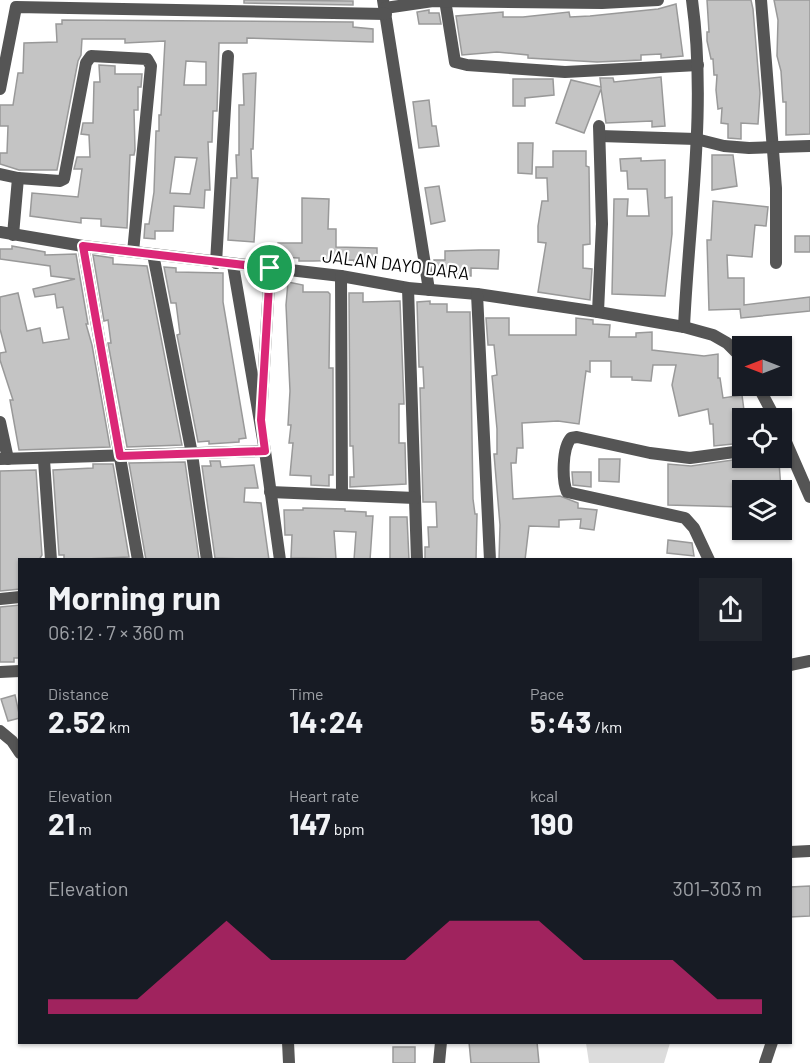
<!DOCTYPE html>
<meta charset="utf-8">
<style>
:root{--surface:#171b24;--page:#20242c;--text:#f1f3f6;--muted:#9ea1a6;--accent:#db2777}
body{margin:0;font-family:Barlow,sans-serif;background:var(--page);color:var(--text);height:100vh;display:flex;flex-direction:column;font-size:22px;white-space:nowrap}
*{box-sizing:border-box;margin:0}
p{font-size:20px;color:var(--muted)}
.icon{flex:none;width:33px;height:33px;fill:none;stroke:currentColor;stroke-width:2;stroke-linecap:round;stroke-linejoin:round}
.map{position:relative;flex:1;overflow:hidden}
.sheet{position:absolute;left:18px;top:558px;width:774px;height:486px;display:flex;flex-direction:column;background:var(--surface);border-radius:0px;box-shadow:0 2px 4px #0004}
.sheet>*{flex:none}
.needle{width:39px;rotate:270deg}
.tools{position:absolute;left:732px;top:336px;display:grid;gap:12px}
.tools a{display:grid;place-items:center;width:60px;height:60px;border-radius:0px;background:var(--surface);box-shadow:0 2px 4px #0004;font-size:30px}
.pin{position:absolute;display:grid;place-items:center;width:51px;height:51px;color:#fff;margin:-26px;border:3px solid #fff;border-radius:50%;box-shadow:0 2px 6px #0007}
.round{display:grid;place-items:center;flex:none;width:63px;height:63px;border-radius:0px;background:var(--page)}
.summary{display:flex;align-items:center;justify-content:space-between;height:102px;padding:0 30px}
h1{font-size:33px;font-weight:700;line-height:45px}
.figures{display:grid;grid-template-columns:repeat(3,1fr);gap:9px;height:102px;padding:6px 30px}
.figures div{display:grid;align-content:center}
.figures b{font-size:30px;font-weight:700}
.figures small{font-size:16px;font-weight:400}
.figures p{font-size:16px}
.chart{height:168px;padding:12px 30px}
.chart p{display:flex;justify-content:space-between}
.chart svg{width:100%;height:108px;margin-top:6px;fill:var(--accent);opacity:.7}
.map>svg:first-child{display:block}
.green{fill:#dcdcdc}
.building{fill:#c4c4c4;stroke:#999;stroke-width:1.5;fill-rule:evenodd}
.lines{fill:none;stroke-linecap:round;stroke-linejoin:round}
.street{stroke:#555;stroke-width:12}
.route-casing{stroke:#fff;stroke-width:12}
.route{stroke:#db2777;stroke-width:8}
.labels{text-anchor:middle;stroke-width:4.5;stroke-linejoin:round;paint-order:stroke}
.street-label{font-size:18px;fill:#000;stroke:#fff}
</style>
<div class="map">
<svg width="810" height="1063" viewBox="0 0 810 1063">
<rect width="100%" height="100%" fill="#fff"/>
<polygon class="green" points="586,1043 586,1042 670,1043 664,1063 589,1063"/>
<g class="building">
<polygon points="244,0 353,1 353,5 244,3"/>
<polygon points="707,0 751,0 753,9 760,93 758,124 741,123 741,139 728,138 728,124 721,123 722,108 718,109 716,90 717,75 714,75 713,59 711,59 707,41 707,32 709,32"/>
<polygon points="774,0 810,0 810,134 786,135 786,102 783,102 781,71 777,56 778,20"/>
<polygon points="676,4 683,56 661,58 661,54 641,55 641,60 597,62 528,58 528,55 497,52 462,55 456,16 503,12 503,17 523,17 569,12 570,17 590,16 658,9"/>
<polygon points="429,10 429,13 439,13 441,24 419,24 417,12"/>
<path d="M62 20 353 22V27L373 29V42L247 38V43H219L217 111H213L212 142H208L210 190H205L204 208 174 206 173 231H155V239L144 238 145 224H149L154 192 156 131H159V115H161L165 41 125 43V39H82L81 55 78 61 57 170H19L0 164V153H7L8 126H0V105H13L18 73H23L24 43 57 42 56 24H62ZM186 61 206 62V85H184ZM175 157 197 158 190 194 170 193Z"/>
<polygon points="99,65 115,66 115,74 142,74 141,87 138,87 138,110 134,110 135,150 134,155 130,155 127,228 101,226 101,219 81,218 81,223 30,216 32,193 78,197 82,169 74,169 77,157 90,157 89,135 81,134 83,123 93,123 94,82 100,82"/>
<polygon points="256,73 253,149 251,149 252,178 258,178 254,242 228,240 231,178 237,178 236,155 239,155 239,105 244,105 243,74"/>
<polygon points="661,77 665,126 652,127 652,121 606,123 601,89 584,133 556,123 571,80 601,87 600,78 613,78 614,82"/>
<polygon points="513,79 553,79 554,95 525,98 525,106 513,106"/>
<polygon points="429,100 432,126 436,126 439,146 419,148 413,102"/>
<polygon points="518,143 533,143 532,174 518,173"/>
<polygon points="553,151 586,151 586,166 589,167 590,244 583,245 583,268 592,269 590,300 538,292 546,243 538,242 538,226 542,201 548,201 547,178 536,178 536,167 553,167"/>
<polygon points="712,155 733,155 737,186 712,190"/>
<polygon points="641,158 641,161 665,160 665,198 672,197 672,234 665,296 612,294 614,199 628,199 627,216 649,216 647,189 628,189 627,171 621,171 620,159"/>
<polygon points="439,186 445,221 431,224 425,188"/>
<polygon points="302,198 329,199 328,229 336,229 336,247 377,248 377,264 354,263 354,260 313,261 299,261 299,258 277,257 278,243 302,243"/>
<polygon points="713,201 768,207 766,226 755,225 752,257 727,255 728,278 744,278 744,305 810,297 810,311 741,318 740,309 709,310 707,240 711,240"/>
<rect x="795" y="236" width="15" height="16"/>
<polygon points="12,246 45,252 45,255 76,254 88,324 86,324 92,345 110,447 19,450 10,400 13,400 0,360 0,353 6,352 0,329 0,297 18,293 27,331 40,328 43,343 69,339 63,307 57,308 55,294 35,297 33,289 75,279 51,276 50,266 0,259 0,249 12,249"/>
<polygon points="479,250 499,250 498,269 471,268 471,276 435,273 434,260 445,260 445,251"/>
<polygon points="93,255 113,258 113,264 147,266 182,445 127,447 108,343 111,343 108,320 104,321"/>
<polygon points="164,267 176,268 176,272 223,273 223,302 246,438 239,439 239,442 209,444 209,441 198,442 177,335 180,334 176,303 171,303"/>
<polygon points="288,282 303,285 303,292 328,292 330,294 329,368 333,368 333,475 329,475 329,486 311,485 311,476 290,475 293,443 289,443 291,425 288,425 290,391 286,305"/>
<polygon points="349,293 363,293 363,302 400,301 404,404 399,404 399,443 405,443 406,484 350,487 350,477 354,477 353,446 350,446"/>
<polygon points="430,301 430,304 447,304 447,312 470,312 473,499 475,514 477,514 476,560 425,560 425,547 429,547 428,527 437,527 436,502 423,502 420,388 424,388 423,367 419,367 417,302"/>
<polygon points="486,318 509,318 509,335 576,335 576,318 593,320 593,324 610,325 609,337 636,337 636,333 652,332 652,350 704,356 718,354 718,378 720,378 723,398 742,395 745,418 742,418 742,443 714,446 713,424 710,424 708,409 679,416 672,385 676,365 653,365 651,381 632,380 632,377 611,377 611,361 590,361 590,372 586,371 579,424 558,421 522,423 523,448 517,448 516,463 511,463 513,499 560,496 578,503 578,508 597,510 594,530 580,528 581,519 559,520 559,527 529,526 525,560 499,560 500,525 494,454 497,454 497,429 492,376 497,375 494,345 488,345"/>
<polygon points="747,458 772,458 772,462 779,462 781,490 742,490 742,507 668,505 668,464 691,466"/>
<polygon points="599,459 620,459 619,482 599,481"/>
<polygon points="210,461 220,461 221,467 254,465 258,488 245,488 244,502 261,503 269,560 215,558 202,466 211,466"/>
<polygon points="185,462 199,559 146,560 129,463"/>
<polygon points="93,464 113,464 129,557 64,560 64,555 59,555 53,470 93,468"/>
<polygon points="36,470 42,555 39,560 20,560 20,589 0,591 0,471"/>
<polygon points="572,472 591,472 591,487 573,485"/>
<polygon points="303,508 345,509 345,511 366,512 366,516 373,516 370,560 354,560 356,532 334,531 336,559 291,558 292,535 285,535 284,510 303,510"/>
<polygon points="390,517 407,517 409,560 390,560"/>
<polygon points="668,540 692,543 694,556 667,553"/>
<polygon points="20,605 20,658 14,658 14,662 0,662 0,607"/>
<polygon points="15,695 20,718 8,721 1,699"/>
<polygon points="810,886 810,916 790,917 790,887"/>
<polygon points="469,1042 537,1042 539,1063 471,1063"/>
<rect x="393" y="1047" width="22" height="16"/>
</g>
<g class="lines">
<g class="street">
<polyline points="383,0 429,290"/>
<polyline points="445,0 455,62 467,65 565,72 698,65"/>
<polyline points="761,0 776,188 776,263"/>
<polyline points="385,8 433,1 602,3 658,0"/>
<polyline points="0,89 16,7 386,14"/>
<polyline points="600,136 696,139 724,146 749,148 810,146"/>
<polyline points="0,174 18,178 13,235"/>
<polyline points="18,178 60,181 64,179 86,63 91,56 147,59 151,66 133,252"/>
<polyline points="0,232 83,246 341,276 408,288 477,294 598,312 684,327 713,335 727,343 742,358"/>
<polyline points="83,246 138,560"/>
<polyline points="153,254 192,454 207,560"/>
<polyline points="216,263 228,56"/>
<polyline points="341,276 342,495"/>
<polyline points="408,288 417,560"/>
<polyline points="477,294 490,560"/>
<polyline points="598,312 602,224 599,126"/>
<path d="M684 327C689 219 707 108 692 0"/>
<polyline points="758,386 775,418"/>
<polyline points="262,401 270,268"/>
<polyline points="0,422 8,459"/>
<polyline points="782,433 810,497"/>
<polyline points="265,451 280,560"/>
<polyline points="0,459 265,451 233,265"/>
<polyline points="44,460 51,560"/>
<polyline points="270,492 415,498"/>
<path d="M709 560 694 528 685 518 567 492C562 480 562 448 571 438L577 437 650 453 690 458 742 451"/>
<polyline points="0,599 20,597"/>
<polyline points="790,665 810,661"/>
<polyline points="0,672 20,671"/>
<polyline points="0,731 12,741 20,753"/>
<polyline points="790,852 810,851"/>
<polyline points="288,1042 289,1063"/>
<polyline points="439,1063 441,1042"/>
<polyline points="765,1063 772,1042"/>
</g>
</g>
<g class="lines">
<defs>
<polygon id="route" points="83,246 270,268 261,420 265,451 120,456"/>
</defs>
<use href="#route" class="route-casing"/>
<use href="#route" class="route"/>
</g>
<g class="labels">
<g class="street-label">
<text transform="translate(396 265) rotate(7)" y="6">JALAN DAYO DARA</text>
</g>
</g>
</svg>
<div class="tools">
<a><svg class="needle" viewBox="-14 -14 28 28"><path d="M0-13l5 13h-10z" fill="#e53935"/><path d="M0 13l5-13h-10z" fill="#9ea1a6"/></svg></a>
<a><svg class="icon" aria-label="locate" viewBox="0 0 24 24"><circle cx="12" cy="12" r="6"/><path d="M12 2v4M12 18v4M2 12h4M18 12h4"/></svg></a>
<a><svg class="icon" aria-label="layers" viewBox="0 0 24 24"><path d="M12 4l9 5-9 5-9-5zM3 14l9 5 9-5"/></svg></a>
</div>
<div class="pin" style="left:270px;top:268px;background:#1e9e55"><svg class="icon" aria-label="arrive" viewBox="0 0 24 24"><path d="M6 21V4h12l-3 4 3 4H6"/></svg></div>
<section class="sheet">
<div class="summary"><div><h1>Morning run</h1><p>06:12 · 7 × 360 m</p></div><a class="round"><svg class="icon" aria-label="share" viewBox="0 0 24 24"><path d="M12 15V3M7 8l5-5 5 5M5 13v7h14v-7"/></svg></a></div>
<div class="figures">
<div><p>Distance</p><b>2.52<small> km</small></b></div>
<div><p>Time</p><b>14:24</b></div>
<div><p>Pace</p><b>5:43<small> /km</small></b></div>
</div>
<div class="figures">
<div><p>Elevation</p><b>21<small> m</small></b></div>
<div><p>Heart rate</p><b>147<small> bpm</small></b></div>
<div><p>kcal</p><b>190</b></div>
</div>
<div class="chart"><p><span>Elevation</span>301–303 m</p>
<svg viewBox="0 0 160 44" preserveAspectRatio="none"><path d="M0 44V38L10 38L20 38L30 22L40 6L50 22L60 22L70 22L80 22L90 6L100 6L110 6L120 22L130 22L140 22L150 38L160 38V44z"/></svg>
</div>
</section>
</div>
